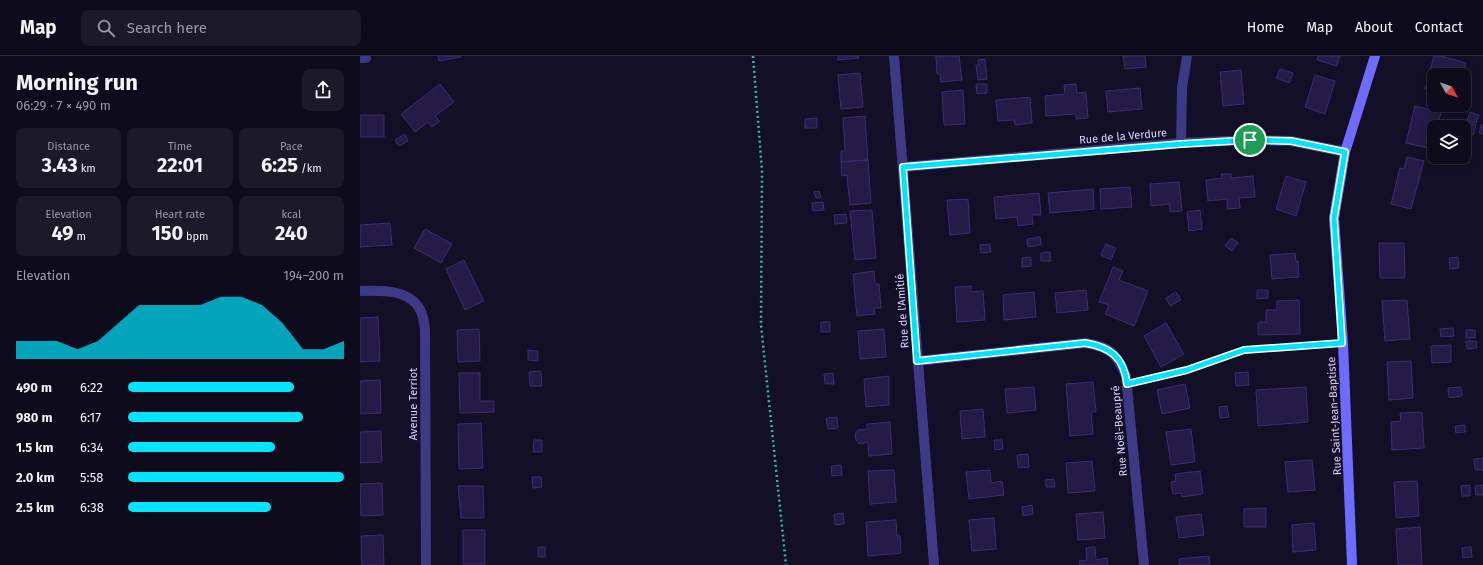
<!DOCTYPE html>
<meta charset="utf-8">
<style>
:root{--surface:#0e0b1c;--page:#1c1929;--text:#f1f3f6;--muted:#9b9ba3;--line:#2e2b3b;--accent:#00e5ff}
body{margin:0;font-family:"Fira Sans",sans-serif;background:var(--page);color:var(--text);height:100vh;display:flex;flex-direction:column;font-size:15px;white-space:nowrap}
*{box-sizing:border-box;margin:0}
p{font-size:13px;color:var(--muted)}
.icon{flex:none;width:22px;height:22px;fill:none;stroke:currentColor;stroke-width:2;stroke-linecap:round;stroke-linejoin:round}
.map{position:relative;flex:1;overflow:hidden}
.panel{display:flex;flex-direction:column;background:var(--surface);width:360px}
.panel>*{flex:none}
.needle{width:26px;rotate:130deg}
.controls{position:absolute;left:1067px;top:12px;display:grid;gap:8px}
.controls a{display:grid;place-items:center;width:44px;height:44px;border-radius:8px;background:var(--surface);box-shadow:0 2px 10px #0003,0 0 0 1px var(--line);font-size:20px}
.pin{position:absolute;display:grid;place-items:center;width:34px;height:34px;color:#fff;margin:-17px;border:2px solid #fff;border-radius:50%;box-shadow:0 1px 4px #0007}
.round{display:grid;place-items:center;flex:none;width:42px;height:42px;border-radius:8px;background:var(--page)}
.headline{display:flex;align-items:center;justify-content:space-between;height:68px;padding:0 16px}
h1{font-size:22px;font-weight:700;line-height:30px}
.metrics{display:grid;grid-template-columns:repeat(3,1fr);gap:6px;height:68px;padding:4px 16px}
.metrics div{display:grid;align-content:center;border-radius:8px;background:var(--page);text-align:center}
.metrics b{font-size:20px;font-weight:700}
.metrics small{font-size:11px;font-weight:400}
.metrics p{font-size:11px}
.chart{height:112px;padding:8px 16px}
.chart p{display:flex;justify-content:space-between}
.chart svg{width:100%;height:72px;margin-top:4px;fill:var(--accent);opacity:.7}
ul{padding:0 16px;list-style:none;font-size:13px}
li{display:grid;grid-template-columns:64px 48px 1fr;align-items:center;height:30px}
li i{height:10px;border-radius:5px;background:var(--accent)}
header{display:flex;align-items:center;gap:24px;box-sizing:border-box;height:56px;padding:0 20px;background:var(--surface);border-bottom:1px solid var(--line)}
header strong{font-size:19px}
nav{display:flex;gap:22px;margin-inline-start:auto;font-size:14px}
.search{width:280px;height:36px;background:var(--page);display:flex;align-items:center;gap:10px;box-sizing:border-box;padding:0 14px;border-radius:8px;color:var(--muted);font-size:15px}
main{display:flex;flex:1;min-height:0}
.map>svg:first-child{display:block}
.building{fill:#241b47;stroke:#3b2d73}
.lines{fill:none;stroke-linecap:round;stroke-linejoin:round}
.path{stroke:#2fb8b0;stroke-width:2.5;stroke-dasharray:2 3;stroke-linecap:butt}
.street{stroke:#3d3a85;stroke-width:10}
.secondary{stroke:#6f6bff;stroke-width:10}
.route-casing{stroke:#fff;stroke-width:8}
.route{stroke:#00e5ff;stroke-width:5}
.labels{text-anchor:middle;stroke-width:3;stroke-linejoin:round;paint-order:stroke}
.street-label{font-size:11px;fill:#d9d4ff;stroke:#130f26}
</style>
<header>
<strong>Map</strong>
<div class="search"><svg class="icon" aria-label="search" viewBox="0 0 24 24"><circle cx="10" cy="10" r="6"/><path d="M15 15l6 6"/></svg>Search here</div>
<nav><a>Home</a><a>Map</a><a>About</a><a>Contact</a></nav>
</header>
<main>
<section class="panel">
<div class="headline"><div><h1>Morning run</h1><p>06:29 · 7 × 490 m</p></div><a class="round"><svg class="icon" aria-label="share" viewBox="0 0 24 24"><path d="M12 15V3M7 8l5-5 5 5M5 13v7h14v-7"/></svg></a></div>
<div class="metrics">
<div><p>Distance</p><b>3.43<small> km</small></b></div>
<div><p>Time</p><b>22:01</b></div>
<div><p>Pace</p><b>6:25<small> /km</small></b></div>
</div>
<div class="metrics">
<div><p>Elevation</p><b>49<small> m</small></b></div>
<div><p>Heart rate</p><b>150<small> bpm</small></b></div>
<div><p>kcal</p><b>240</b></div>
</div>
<div class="chart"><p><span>Elevation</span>194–200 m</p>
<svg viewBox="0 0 160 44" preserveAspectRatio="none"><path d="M0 44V33L10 33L20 33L30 38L40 33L50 22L60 11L70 11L80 11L90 11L100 6L110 6L120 11L130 22L140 38L150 38L160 33V44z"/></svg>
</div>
<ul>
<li><b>490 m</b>6:22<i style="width:77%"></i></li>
<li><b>980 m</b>6:17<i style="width:81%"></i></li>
<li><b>1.5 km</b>6:34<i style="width:68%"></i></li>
<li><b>2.0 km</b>5:58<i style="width:100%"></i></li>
<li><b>2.5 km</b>6:38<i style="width:66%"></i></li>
</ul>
</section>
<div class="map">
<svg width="1123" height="509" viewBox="0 0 1123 509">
<rect width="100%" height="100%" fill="#130f26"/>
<g class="building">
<polygon points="78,0 101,0 101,1 79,5"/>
<polygon points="478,0 498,0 499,2 478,4"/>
<polygon points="576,0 599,0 602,24 581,26 580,18 577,18"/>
<polygon points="763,0 785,0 786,11 765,13"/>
<polygon points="958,0 980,0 977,10 957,4"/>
<polygon points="1074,0 1081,0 1106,7 1103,19 1074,19 1074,36 1065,33"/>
<polygon points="625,3 627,23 618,24 616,9 619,9 618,4"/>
<polygon points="920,13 933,17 929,27 916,22"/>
<polygon points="881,14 884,48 863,50 860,16"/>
<polygon points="500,17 503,51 481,53 478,19"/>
<polygon points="955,19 975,25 965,58 945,51"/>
<polygon points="80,28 94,46 75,60 80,65 72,71 68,66 55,76 41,58"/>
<polygon points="616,28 627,28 627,37 617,38"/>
<polygon points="716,28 717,37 726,36 728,62 716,63 716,58 686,60 685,40 705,38 704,29"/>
<polygon points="780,32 782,53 748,56 746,35"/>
<polygon points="603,34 605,68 584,69 582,36"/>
<polygon points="670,41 672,67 655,69 654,64 638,65 636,44"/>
<polygon points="1055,50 1081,57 1077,71 1074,71 1072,93 1046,87"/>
<polygon points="1110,56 1119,59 1116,67 1107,65"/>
<rect x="0" y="59" width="24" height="22"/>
<polygon points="505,60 508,104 481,106 481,95 485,95 483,62"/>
<polygon points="457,62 457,72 445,72 445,63"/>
<polygon points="1108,67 1116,69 1113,79 1105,77"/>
<polygon points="1121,69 1123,69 1123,78 1119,77"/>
<polygon points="45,78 48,85 39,90 35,84"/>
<polygon points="1047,101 1064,105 1051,153 1031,148 1040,112 1044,113"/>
<polygon points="508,104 511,147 490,149 487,119 482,120 481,106"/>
<polygon points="861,118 871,118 871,122 893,120 895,141 879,142 880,152 867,153 867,143 848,145 846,124 862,122"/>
<polygon points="926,120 946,126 936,160 916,153"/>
<polygon points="819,126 822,155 810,156 809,148 791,150 790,128"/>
<polygon points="770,131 772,151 741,153 740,133"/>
<polygon points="733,133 734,153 690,157 688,137"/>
<polygon points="459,135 461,141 456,142 454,136"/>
<polygon points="679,137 681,159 672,159 673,168 658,170 657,161 636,163 634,141"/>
<polygon points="608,143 610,177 590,179 587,144"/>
<polygon points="463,146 464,154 453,155 452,147"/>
<polygon points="512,154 516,202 495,204 490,155"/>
<polygon points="840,154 842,173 829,175 827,156"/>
<polygon points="486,158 487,167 475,168 474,159"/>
<polygon points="30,167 32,189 0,191 0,169"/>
<polygon points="65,173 92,188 81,207 54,192"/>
<polygon points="680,181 681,189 668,191 667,183"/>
<polygon points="871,182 878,187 872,195 865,190"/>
<polygon points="1019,187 1044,187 1045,222 1020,222"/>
<polygon points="630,188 631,196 621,197 620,189"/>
<polygon points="746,188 756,192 751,204 741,199"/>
<polygon points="690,196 691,205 681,205 681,197"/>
<polygon points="935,197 936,206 938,205 939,221 912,223 910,199"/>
<polygon points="671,201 671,210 662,211 662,202"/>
<polygon points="1098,201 1099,212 1090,213 1089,202"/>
<polygon points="104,204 124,245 105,254 86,213"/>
<polygon points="753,211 763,215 759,224 788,235 774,270 745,258 749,249 739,246"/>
<polygon points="514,215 515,228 519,228 521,252 514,252 515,258 497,260 493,218"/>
<polygon points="611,230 611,236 623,235 625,264 597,266 595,231"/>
<polygon points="726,234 728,254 697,257 695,237"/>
<polygon points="897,234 908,234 908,242 897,243"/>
<polygon points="674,236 676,261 644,264 643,239"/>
<polygon points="816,236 821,244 810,250 806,242"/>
<polygon points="939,244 940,278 898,279 898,266 906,266 906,254 917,254 917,245"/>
<polygon points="1047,244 1050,283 1025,285 1022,245"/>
<polygon points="18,261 20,305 0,306 0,262"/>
<rect x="461" y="266" width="9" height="10"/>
<polygon points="806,267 824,298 801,311 784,280"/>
<polygon points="1093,272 1094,280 1081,281 1080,273"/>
<polygon points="119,273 120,305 98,306 97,274"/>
<polygon points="524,273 526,301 500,303 498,275"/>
<rect x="1106" y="274" width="9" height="8"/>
<polygon points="1106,285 1116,285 1117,292 1107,293"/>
<polygon points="1091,289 1091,306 1072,307 1071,290"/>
<polygon points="168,294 178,295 178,305 168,304"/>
<polygon points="1051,305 1053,342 1029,344 1027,306"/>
<polygon points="181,315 182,330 170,330 169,316"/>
<polygon points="888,316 889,329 876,330 875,317"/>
<polygon points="99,317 120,317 120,345 134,345 134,356 100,357"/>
<polygon points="473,317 474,328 465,328 464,318"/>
<polygon points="529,320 529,349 506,351 504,323"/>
<polygon points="20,324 21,357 0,358 0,325"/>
<polygon points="733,326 736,356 731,356 733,378 710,380 706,328"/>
<polygon points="825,328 830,352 802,358 797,334"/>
<polygon points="674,331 676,354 647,357 645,333"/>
<polygon points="946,331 948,366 898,370 896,334"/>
<polygon points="1101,331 1102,340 1089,342 1088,332"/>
<polygon points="867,350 869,361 860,362 859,351"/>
<polygon points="623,353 625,381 602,383 600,355"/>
<polygon points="1062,356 1064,392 1032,394 1031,366 1041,365 1040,357"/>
<polygon points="477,361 478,372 468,373 466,362"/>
<polygon points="530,366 532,398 509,400 508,386 499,388 496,384 495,378 498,374 507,373 507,368"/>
<polygon points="121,367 123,412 99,413 98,368"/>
<polygon points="1105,369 1105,376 1096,377 1095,370"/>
<polygon points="831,373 835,406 811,409 806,376"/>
<polygon points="21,375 22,406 0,407 0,376"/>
<polygon points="174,384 182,384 182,396 173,396"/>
<polygon points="634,384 642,384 643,393 635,394"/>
<polygon points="668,398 669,411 658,412 657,399"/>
<polygon points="1123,402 1123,414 1115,414 1114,403"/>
<polygon points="952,404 955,434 928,436 925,406"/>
<polygon points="732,405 735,435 708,437 706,407"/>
<polygon points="481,409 482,419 472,420 471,410"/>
<polygon points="534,414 536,446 510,448 508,415"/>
<polygon points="630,414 631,427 642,425 644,439 609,443 606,416"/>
<polygon points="840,415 843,438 822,441 821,437 813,438 811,426 816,425 815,418"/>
<polygon points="172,421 181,421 182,431 173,432"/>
<polygon points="694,423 695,431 686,431 685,424"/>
<polygon points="1057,425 1059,460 1036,462 1034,426"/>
<polygon points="22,427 23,459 1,460 0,428"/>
<polygon points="1110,429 1110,440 1102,440 1101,430"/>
<polygon points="1123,429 1123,439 1116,439 1115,430"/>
<polygon points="98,430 123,430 124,462 101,462"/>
<polygon points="672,449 673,458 663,460 662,451"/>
<polygon points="906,452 906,471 884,471 884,453"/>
<polygon points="743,456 745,482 718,484 716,458"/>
<polygon points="483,457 484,468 475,469 474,458"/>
<polygon points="841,458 844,479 819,482 816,461"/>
<polygon points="634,462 636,493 612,495 609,464"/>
<polygon points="536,464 537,480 540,480 541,497 508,500 506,466"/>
<polygon points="954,467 956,494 933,496 932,469"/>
<polygon points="1060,471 1062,509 1038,509 1036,473"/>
<rect x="103" y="474" width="22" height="34"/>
<polygon points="23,479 24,509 2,509 1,480"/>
<rect x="178" y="491" width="7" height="10"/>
<polygon points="735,491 736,504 747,502 748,509 720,509 719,505 727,504 726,492"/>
<polygon points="1111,491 1112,501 1103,502 1102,492"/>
<polygon points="849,500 850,509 819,509 819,503"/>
</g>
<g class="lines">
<g class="path">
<polyline points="393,0 402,115 401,269 426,509"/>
<polyline points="780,325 827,314 884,295 970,288"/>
</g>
<g class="street">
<polyline points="534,0 574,509"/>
<polyline points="0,2 6,2"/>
<polyline points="821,87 822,32 827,0"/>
<polyline points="543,111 821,87 890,84 931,85 985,96"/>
<path d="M0 235C22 234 53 233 62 258 64 263 64 269 65 273L66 509"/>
<path d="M557 305 725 287C750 291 756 296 766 320L784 509"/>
</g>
<polyline class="secondary" points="992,509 983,287 974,162 985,96 1015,0"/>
</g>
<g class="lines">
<defs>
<path id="route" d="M890 84 931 85 985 96 974 162 982 287 884 294 827 314 767 328C764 301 750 291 725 287L557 305 543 111 821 88Z"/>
</defs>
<use href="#route" class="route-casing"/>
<use href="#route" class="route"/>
</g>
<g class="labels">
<g class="street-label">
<text transform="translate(763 80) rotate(-5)" y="4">Rue de la Verdure</text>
<text transform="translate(542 255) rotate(-94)" y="4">Rue de l'Amitié</text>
<text transform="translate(53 348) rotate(-90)" y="4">Avenue Terriot</text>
<text transform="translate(974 360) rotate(-93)" y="4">Rue Saint-Jean-Baptiste</text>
<text transform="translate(759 375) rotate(-95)" y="4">Rue Noël-Beaupré</text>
</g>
</g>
</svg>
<div class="controls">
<a><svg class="needle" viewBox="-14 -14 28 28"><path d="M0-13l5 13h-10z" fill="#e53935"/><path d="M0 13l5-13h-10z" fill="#9b9ba3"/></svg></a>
<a><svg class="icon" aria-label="layers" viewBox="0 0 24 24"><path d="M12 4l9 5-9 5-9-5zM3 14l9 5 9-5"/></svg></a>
</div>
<div class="pin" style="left:890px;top:84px;background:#1e9e55"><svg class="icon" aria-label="arrive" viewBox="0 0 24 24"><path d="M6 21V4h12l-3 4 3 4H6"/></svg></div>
</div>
</main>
